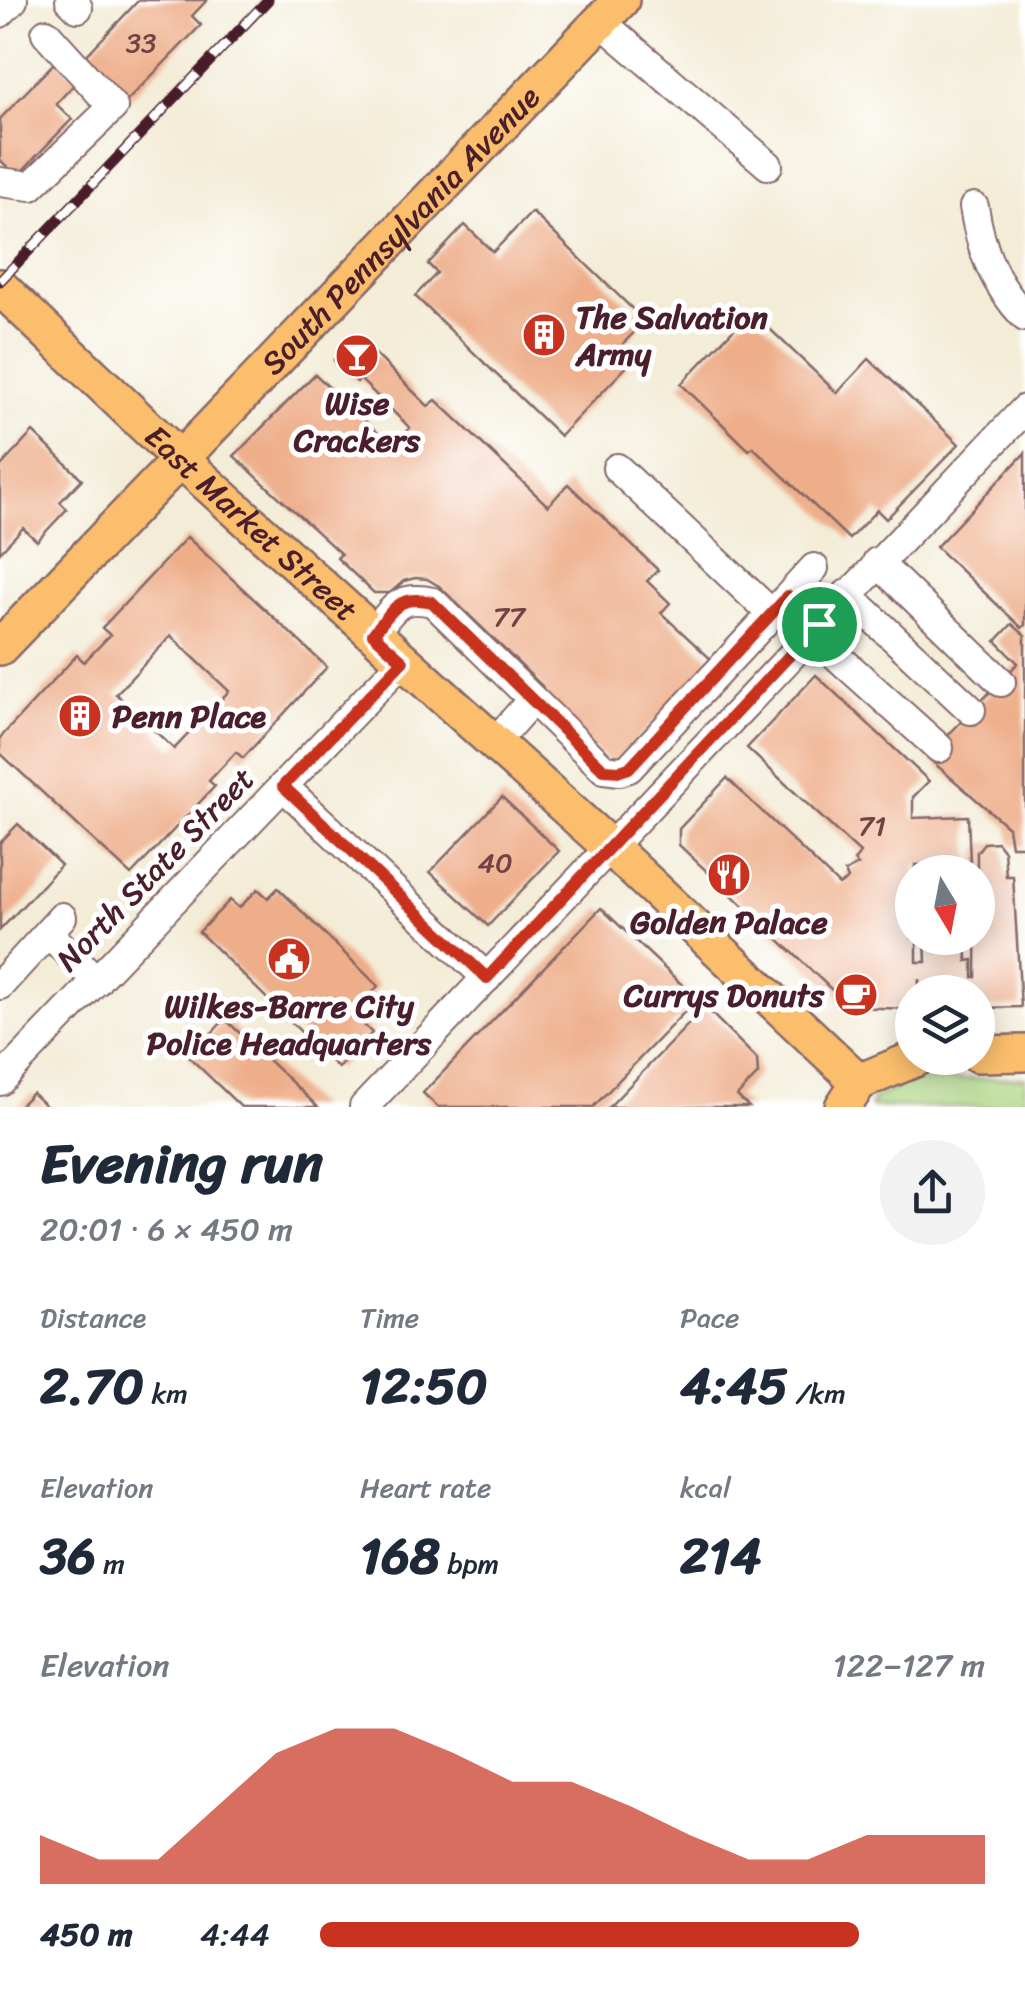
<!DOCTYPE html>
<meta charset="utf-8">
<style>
:root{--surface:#fff;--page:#f2f2f3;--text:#1f2937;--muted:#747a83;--accent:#c8321e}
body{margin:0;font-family:Sriracha,sans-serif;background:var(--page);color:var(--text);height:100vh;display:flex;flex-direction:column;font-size:38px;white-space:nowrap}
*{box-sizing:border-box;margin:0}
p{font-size:32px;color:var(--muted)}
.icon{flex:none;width:55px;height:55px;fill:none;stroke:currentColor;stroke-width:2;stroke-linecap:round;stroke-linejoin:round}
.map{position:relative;height:1107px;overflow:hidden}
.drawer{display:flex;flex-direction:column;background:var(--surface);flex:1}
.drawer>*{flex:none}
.needle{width:65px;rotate:170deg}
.controls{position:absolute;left:895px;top:855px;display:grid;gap:20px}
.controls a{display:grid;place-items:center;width:100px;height:100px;border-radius:50%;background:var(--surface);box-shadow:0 5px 25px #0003;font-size:50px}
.pin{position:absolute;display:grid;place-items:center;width:85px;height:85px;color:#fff;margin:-42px;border:5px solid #fff;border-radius:50%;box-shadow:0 2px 10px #0007}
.round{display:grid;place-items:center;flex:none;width:105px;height:105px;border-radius:52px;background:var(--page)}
.summary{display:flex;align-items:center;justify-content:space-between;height:170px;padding:0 40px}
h1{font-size:55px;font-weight:700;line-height:75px}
.metrics{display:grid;grid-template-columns:repeat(3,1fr);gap:15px;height:170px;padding:10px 40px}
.metrics div{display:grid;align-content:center}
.metrics b{font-size:50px;font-weight:700}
.metrics small{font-size:28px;font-weight:400}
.metrics p{font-size:28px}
.chart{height:280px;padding:20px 40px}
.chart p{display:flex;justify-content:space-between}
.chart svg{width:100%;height:180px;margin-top:10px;fill:var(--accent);opacity:.7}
ul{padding:0 40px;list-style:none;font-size:32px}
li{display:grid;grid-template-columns:160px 120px 1fr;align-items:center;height:75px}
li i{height:25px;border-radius:12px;background:var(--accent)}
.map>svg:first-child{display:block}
.green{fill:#a9d37e;stroke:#7a7954;stroke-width:2.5}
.building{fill:#eeae8a;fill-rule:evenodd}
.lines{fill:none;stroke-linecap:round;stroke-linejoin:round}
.minor-casing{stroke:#856767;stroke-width:32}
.major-casing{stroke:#856767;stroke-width:40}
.minor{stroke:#fff;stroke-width:28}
.major{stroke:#fabe6d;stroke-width:35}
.rail-casing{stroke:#4a1f2b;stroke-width:11}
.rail{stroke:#fff;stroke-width:8;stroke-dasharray:22;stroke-linecap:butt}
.route-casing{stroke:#fff;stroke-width:20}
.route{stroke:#c8321e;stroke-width:12}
.labels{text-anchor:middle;stroke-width:10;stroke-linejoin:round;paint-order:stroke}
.number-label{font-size:28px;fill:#734343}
.street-label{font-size:32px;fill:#4a1f2b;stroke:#fff}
.poi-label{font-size:32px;font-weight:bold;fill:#4a1f2b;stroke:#fff}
</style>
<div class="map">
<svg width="1025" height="1107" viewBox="0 0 1025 1107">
<rect width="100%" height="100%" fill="#fff"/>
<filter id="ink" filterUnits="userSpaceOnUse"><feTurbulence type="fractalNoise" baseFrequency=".01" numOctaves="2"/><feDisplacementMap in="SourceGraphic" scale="20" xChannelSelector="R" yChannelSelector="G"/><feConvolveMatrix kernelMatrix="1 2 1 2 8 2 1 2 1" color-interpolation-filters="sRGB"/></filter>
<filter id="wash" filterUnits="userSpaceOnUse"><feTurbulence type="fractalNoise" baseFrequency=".0048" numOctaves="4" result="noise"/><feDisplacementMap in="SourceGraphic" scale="40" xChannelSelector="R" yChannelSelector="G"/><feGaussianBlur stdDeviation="2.25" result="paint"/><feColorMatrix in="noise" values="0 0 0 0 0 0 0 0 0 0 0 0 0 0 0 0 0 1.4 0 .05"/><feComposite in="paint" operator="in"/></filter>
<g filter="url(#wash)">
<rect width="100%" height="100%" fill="#f3ecd7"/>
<polygon class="green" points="1025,1077 1025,1107 871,1107 874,1098 913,1081"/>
<g id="blocks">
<g class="building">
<polygon points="139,0 207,0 192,16 201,25 126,102 82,60"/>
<polygon points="57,60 78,80 56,104 72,119 17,176 0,160 0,119"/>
<polygon points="532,212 645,321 619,348 632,361 560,436 415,296 437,273 428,264 465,225 493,252"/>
<polygon points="751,311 837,393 869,359 959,444 886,519 877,510 849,539 753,447 749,450 681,384"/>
<polygon points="358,337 428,406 436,400 548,506 568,484 658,570 647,581 670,603 661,613 713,661 612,766 555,713 542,686 439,586 427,579 415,578 404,581 390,593 374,593 337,558 341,554 234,456 315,374 392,446 410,428 360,379 357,382 334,360"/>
<polygon points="33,432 82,479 60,502 67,509 37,541 23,528 0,552 0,467"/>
<polygon points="1025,453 1025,625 1022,628 936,547"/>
<path d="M187 537 327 667 243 758 236 752 209 781 215 786 131 875 0 753V738L77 655 84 662 110 635 102 628ZM171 636 229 691 174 749 116 694Z"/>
<polygon points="1012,624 1025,635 1025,846 1011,846 1008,827 927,757 1018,663 996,641"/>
<polygon points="816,675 929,781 913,797 913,818 968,816 970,862 963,862 964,872 922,872 922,865 915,865 912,938 917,938 917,962 926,962 925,938 966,938 967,961 973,960 973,977 976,977 977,852 984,843 997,842 1004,851 1006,876 1013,876 1021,1007 978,1008 978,992 920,992 919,979 918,992 912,992 912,1009 850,1007 679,845 679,829 727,778 839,885 848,879 845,872 858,865 854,861 860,853 747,748"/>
<polygon points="502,797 559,851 488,926 430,872"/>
<polygon points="18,824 61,865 0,930 0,843"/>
<polygon points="278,888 378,986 371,994 383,1006 364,1025 372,1033 338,1068 199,932 230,900 239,908 258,889 268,898"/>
<polygon points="601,908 697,999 593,1107 438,1107 423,1093"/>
<polygon points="705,1007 757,1059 758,1074 737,1096 749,1107 609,1107"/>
<polygon points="225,1019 318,1107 241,1107 189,1057"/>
<polygon points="32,1093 47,1107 18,1107"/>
</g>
</g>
</g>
<g filter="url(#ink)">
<use href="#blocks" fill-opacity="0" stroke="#856767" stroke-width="2.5"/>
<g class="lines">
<defs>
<g id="minor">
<polyline points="70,0 78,8"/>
<polyline points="0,13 13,0"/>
<polyline points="600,21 768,165"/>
<polyline points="0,182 31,186 113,107 46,33"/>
<path d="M974 207C981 251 994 284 1025 317"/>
<polyline points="617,468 772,614 814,568"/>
<polyline points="877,562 1001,682"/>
<polyline points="847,594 971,710"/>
<polyline points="811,633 939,748"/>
<path d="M373 634C394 609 397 594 433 602L604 769 620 771 629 768 772 614"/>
<polyline points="494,743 531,701"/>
<polyline points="283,786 487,978"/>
<polyline points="48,933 97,981"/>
<polyline points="0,985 62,917"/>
<polyline points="0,1081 403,661"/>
<polyline points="364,1107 1025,409"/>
</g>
<g id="major">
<path id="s1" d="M0 287 179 458 611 848 859 1082"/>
<path id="s2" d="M0 647 621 0"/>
<polyline points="978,1054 1025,1053"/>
<polyline points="843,1107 859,1082 917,1058"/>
</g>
</defs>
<use href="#minor" class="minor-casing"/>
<use href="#major" class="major-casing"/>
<use href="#minor" class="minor"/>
<use href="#major" class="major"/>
<defs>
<polyline id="rail" points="0,281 268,0"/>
</defs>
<use href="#rail" class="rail-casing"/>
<use href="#rail" class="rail"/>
</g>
</g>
<g class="lines" filter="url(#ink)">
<defs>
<path id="route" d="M788 596 819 624 487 978 283 786 403 661 373 634C394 609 398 594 432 602L604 770 620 771 629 768Z"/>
</defs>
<use href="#route" class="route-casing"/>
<use href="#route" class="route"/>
</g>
<defs>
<symbol id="building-disc" viewBox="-11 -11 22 22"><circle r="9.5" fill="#c8321e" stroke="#fff"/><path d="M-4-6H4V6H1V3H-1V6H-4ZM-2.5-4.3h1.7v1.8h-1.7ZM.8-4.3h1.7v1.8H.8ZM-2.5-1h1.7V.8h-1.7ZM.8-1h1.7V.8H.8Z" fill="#fff"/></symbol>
<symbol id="bar-disc" viewBox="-11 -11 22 22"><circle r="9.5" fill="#c8321e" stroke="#fff"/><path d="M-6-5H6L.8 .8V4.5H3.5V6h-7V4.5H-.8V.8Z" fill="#fff"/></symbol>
<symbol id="restaurant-disc" viewBox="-11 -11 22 22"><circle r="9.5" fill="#c8321e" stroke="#fff"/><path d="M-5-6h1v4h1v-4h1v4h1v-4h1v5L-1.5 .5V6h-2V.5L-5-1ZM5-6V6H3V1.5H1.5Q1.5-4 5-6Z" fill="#fff"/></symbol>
<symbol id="civic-disc" viewBox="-11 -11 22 22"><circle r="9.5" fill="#c8321e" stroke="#fff"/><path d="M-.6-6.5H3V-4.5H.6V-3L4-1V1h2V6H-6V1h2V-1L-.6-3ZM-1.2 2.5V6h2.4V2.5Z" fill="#fff"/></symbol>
<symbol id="cafe-disc" viewBox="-11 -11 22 22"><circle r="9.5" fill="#c8321e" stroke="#fff"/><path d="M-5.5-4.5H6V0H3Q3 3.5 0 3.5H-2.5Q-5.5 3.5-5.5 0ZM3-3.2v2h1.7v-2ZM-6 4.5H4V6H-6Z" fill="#fff"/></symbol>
</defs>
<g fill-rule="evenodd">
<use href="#building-disc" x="519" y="310" width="50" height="50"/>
<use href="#bar-disc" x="332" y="331" width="50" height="50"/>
<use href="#building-disc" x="55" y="691" width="50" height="50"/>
<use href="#restaurant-disc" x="704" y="850" width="50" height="50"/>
<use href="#civic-disc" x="264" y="934" width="50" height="50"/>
<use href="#cafe-disc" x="831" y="970" width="50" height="50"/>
</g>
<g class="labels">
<g class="number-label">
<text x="141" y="52">33</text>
<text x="509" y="626">77</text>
<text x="872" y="835">71</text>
<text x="495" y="872">40</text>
</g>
<g class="street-label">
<text dy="11" stroke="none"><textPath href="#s2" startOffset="578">South Pennsylvania Avenue</textPath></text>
<text dy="11" stroke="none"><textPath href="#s1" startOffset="345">East Market Street</textPath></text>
<text transform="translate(155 869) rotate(-46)" y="11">North State Street</text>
</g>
<g class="poi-label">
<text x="576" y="328" text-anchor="start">The Salvation<tspan x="576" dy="37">Army</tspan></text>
<text x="357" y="414">Wise<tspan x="357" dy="37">Crackers</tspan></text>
<text x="112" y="727" text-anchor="start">Penn Place</text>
<text x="729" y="933">Golden Palace</text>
<text x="824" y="1006" text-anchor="end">Currys Donuts</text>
<text x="289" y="1017">Wilkes-Barre City<tspan x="289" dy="37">Police Headquarters</tspan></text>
</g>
</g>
</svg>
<div class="controls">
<a><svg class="needle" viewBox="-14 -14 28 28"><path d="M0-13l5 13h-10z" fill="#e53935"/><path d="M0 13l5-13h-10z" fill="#747a83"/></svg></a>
<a><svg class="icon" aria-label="layers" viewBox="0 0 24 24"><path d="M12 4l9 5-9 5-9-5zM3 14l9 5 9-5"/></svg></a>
</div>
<div class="pin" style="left:819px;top:624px;background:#1e9e55"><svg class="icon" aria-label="arrive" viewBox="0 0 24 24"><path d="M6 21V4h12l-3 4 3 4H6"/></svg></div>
</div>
<section class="drawer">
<div class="summary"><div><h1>Evening run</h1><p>20:01 · 6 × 450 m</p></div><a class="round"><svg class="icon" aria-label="share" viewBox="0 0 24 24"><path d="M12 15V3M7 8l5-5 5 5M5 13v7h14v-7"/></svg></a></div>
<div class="metrics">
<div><p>Distance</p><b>2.70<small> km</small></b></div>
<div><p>Time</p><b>12:50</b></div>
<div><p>Pace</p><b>4:45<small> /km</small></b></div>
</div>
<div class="metrics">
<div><p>Elevation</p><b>36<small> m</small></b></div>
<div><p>Heart rate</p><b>168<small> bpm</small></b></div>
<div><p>kcal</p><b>214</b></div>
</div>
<div class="chart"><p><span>Elevation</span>122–127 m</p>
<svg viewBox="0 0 160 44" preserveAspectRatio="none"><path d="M0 44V32L10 38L20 38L30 25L40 12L50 6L60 6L70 12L80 19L90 19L100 25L110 32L120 38L130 38L140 32L150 32L160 32V44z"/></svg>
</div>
<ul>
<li><b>450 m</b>4:44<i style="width:81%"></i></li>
</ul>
</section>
